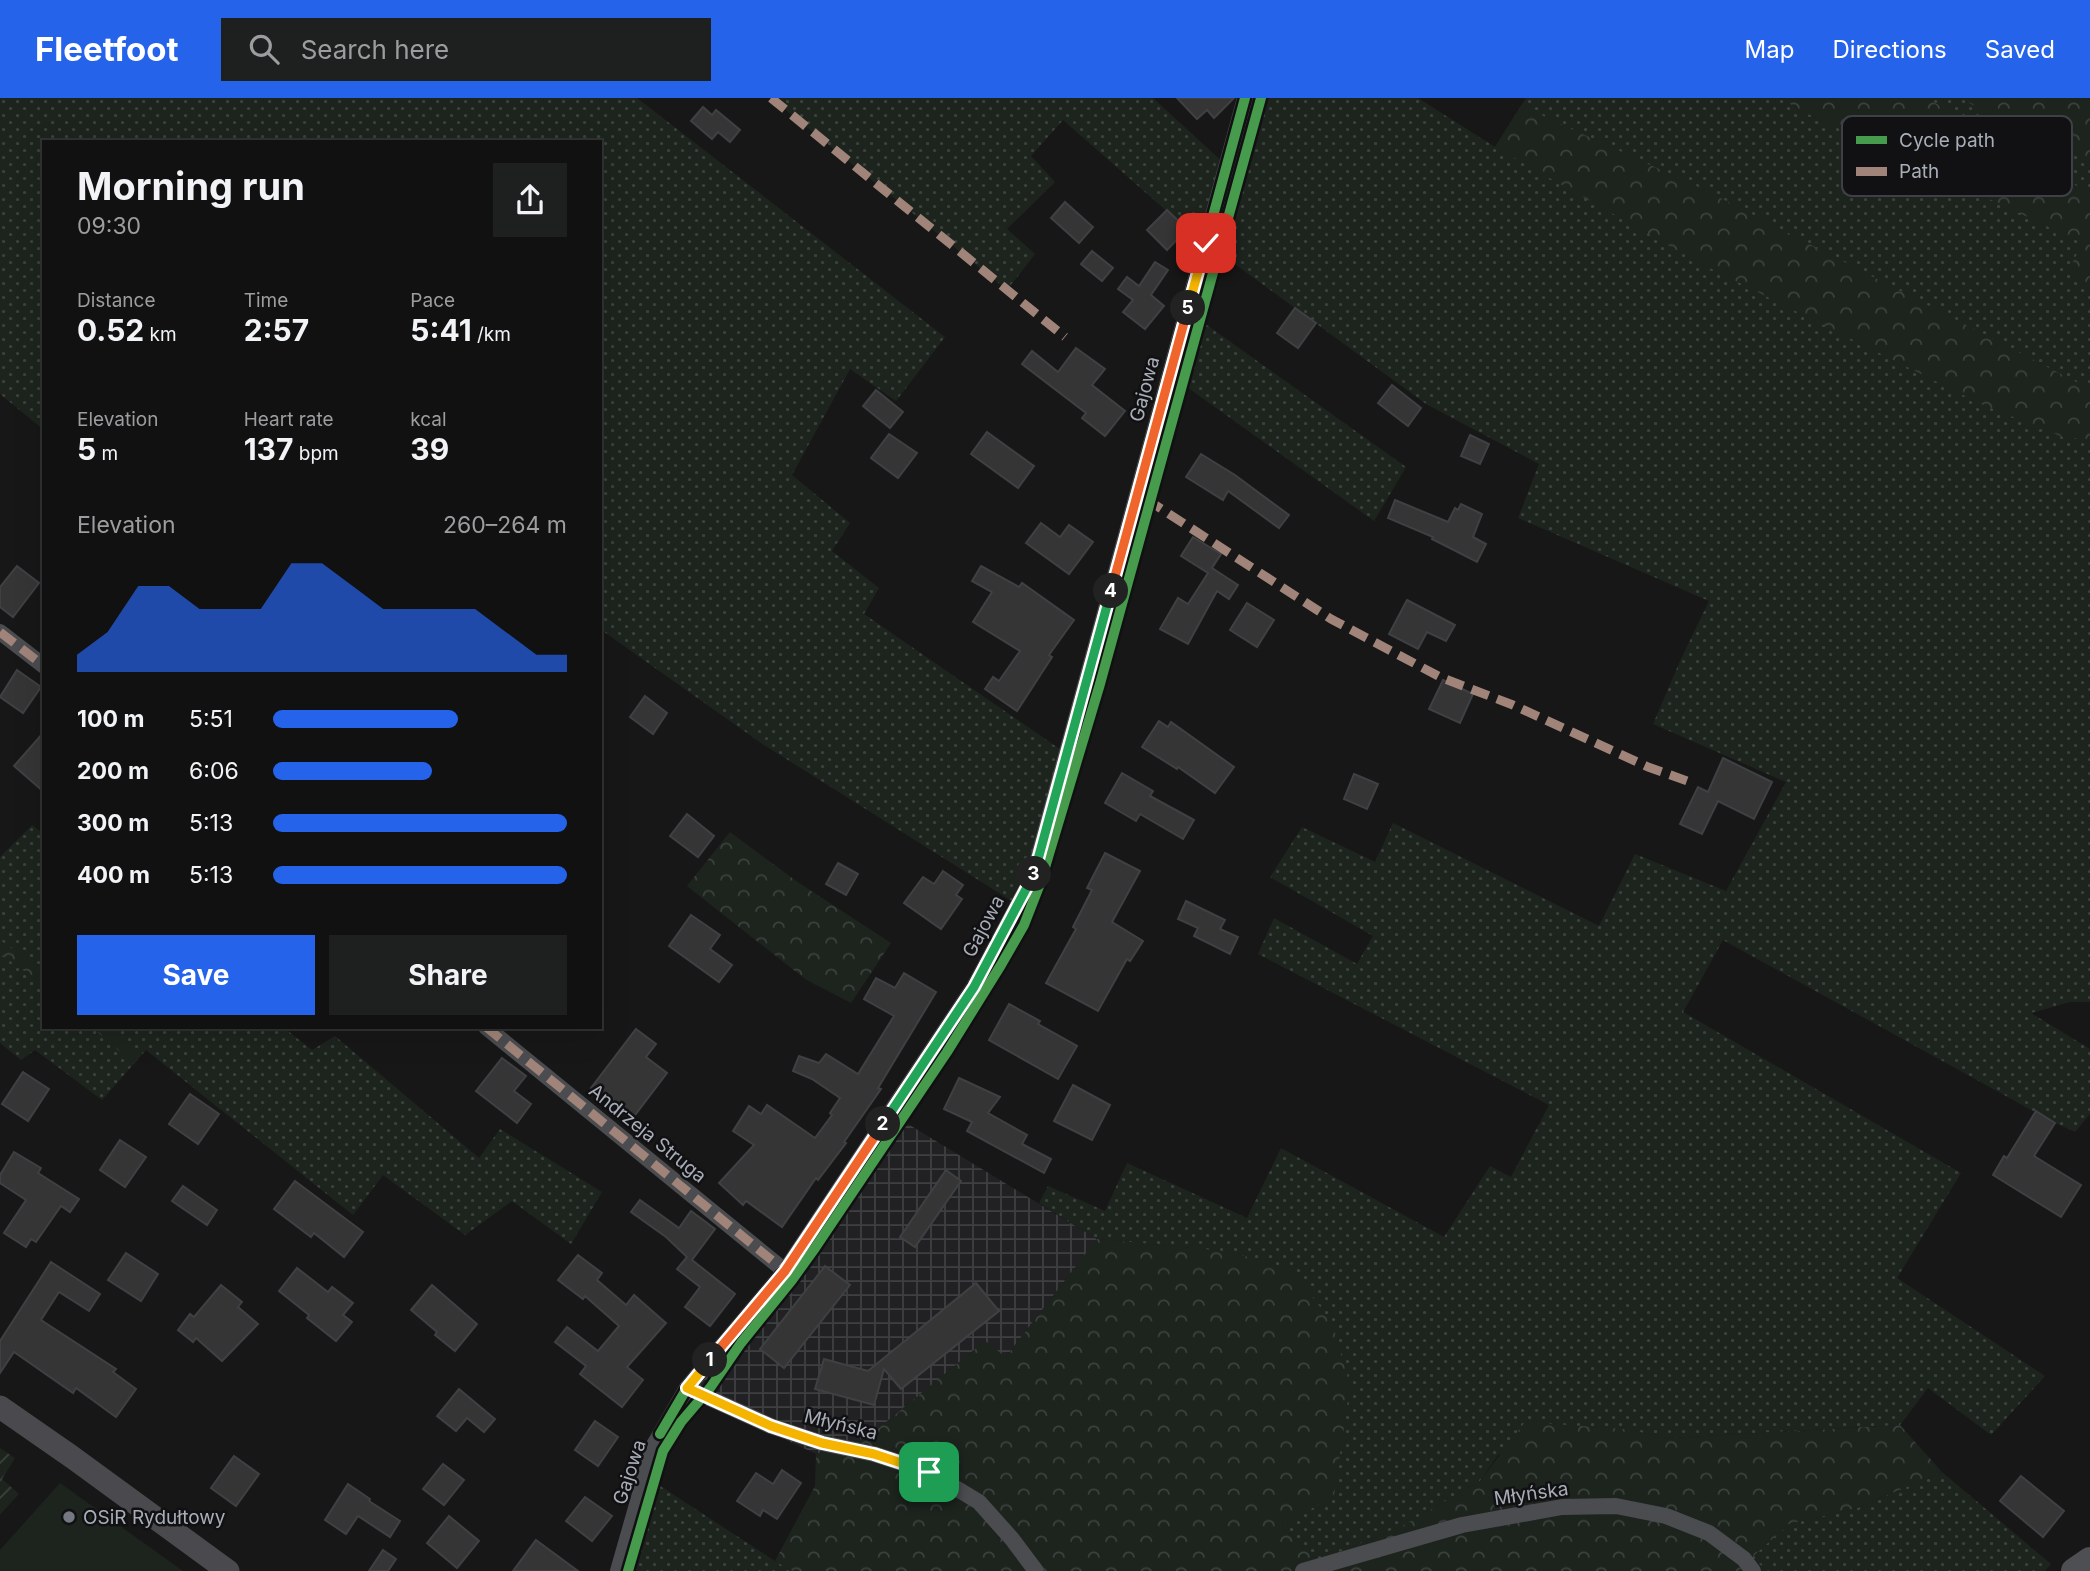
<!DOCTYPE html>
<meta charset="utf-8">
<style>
:root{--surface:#111;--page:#1e1f1f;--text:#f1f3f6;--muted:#9c9d9f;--line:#303131;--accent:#2563eb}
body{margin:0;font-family:Inter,sans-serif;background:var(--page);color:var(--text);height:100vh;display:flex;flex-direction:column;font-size:26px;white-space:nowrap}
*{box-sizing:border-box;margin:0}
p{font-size:23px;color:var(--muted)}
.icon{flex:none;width:38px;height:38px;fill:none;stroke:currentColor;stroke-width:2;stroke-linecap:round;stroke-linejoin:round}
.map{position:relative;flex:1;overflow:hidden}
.sheet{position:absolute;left:42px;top:42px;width:560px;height:889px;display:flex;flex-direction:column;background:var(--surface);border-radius:0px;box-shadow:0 7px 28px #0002,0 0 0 2px var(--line)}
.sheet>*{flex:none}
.pin{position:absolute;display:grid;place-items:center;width:60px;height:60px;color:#fff;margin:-30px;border-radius:14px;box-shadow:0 4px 10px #0006}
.km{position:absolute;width:35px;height:35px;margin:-18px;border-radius:50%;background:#222;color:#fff;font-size:19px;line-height:35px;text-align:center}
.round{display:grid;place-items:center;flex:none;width:74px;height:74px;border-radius:0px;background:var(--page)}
.head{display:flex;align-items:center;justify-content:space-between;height:119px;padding:0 35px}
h1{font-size:38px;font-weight:700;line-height:52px}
.figures{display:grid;grid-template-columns:repeat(3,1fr);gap:10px;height:119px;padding:7px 35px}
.figures div{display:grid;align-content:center}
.figures b{font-size:30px;font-weight:700}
.figures small{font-size:19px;font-weight:400}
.figures p{font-size:19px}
.chart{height:196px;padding:14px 35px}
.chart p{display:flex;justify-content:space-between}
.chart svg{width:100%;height:126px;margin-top:7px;fill:var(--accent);opacity:.7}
.primary-button{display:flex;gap:14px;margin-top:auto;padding:14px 35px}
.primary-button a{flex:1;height:80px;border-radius:0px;background:var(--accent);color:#fff;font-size:28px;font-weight:700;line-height:80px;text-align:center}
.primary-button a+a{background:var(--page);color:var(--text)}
ul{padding:0 35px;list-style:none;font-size:23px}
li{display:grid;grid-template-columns:112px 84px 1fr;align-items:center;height:52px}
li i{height:18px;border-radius:9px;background:var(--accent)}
header{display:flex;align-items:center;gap:42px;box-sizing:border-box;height:98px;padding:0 35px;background:var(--accent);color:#fff}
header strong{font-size:33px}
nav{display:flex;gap:38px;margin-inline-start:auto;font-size:24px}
.search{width:490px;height:63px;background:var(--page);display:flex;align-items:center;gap:18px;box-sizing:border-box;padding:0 24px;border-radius:0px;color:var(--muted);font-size:26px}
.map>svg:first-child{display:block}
.industrial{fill:url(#industrial-grid)}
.grass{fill:url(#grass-dots)}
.forest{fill:url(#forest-crowns)}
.garden{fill:url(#garden-furrows)}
.pitch{fill:#1d241e}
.building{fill:#353536;stroke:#3f4043;stroke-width:2}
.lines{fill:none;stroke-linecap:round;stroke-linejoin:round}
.street{stroke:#4b4c50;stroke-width:16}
.secondary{stroke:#4a4a4e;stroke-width:23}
.primary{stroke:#4d4f52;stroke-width:26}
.quiet{stroke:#a18479;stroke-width:9;stroke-dasharray:18 9;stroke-linecap:butt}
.cycleway-casing{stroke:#111113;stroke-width:15}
.cycleway{stroke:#469c4c;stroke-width:10}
.split-1-casing{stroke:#fff;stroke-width:14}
.split-2-casing{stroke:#fff;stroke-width:14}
.split-3-casing{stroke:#fff;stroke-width:14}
.split-4-casing{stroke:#fff;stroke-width:14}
.split-5-casing{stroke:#fff;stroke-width:14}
.split-6-casing{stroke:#fff;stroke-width:14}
.split-1{stroke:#f5b400;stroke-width:9}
.split-2{stroke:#f0652b;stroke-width:9}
.split-3{stroke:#22a559;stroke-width:9}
.split-4{stroke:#22a559;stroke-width:9}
.split-5{stroke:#f0652b;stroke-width:9}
.split-6{stroke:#f5b400;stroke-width:9}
.poi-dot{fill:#757880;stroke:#111113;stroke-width:2.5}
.labels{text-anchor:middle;stroke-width:5;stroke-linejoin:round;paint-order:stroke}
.street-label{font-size:19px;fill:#a8adb8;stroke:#111113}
.poi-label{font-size:19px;fill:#a8adb8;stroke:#111113;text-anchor:start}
.key{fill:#111113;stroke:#3e4045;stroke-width:2}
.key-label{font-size:19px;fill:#a8adb8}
</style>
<header>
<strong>Fleetfoot</strong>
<div class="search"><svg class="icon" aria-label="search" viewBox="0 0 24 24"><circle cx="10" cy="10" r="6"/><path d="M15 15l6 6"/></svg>Search here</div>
<nav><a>Map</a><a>Directions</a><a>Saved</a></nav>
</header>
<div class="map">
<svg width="2090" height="1473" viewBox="0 0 2090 1473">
<defs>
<pattern id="industrial-grid" width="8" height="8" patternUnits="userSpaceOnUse" patternTransform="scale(1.75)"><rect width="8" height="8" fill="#212123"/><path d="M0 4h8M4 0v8" fill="none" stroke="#3e3f41"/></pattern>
<pattern id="grass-dots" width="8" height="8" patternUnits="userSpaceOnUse" patternTransform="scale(1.75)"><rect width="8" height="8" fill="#1d241e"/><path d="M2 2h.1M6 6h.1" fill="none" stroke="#3b413d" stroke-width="1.8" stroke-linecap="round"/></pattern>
<pattern id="forest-crowns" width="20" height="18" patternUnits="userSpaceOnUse" patternTransform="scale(1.75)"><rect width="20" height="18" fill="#1d241e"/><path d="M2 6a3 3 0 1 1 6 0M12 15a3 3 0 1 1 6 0" fill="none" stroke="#3b413d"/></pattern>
<pattern id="garden-furrows" width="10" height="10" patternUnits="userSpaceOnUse" patternTransform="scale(1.75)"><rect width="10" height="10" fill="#1d241e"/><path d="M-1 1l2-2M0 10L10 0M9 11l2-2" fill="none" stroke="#3b413d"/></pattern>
</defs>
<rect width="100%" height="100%" fill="#171717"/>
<polygon class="industrial" points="890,1015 1097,1141 1005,1260 985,1243 868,1339 816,1356 758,1329 687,1290 785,1173"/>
<g class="grass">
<polygon points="0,0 637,0 945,239 896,303 850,271 792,377 850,425 832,453 879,490 864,516 1067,656 1018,807 761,645 600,531 600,44 44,44 44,332 0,296"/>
<polygon points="771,0 1153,0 1226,67 1245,0 1418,0 1495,49 1526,0 1780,0 1802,13 2084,145 2071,169 2090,194 2090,904 2070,904 2031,915 2090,951 2090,1016 2075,1034 2055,1025 1723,842 1683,914 1961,1075 1897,1180 2045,1278 1991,1337 1928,1290 1900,1327 1669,1340 1623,1331 1498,1357 1480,1383 1406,1426 1318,1463 1281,1428 1334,1397 1340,1354 1232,1154 1097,1141 1039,1105 1048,1088 1105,1113 1127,1065 1247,1120 1281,1050 1444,1139 1490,1068 1511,1079 1549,1007 1258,856 1274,820 1357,866 1373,838 1270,779 1302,729 1375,764 1393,725 1599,828 1635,756 1726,793 1786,684 1653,626 1680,563 1709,503 1518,420 1539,366 1426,306 1187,131 1063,22 1031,58 1055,84 1007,131 1035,156 1007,192"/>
<polygon points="1926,0 1962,0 1985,15 2055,35 2090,71 2090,93 2085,94 2000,41"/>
<polygon points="1197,220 1406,369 1374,423 1180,284"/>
<polygon points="32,727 44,736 44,929 283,929 312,952 335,938 479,1060 500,1031 602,1094 571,1146 512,1103 465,1137 383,1077 353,1117 146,952 102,1002 35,952 21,962 0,945 0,759"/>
<polygon points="1942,1374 2051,1466 2045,1473 1768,1473 1751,1460 1789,1426 1857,1410"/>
<polygon points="645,1378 775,1463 793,1473 618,1473"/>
</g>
<g class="forest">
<polygon points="1780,0 1926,0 2000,41 2085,93 2090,93 2090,194 2070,169 2083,145 1802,13"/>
<polygon points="1962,0 2090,0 2090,71 2055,35 1985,15"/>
<polygon points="1521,8 1705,92 2090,291 2090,341 2065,340 1981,306 1696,163 1495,49"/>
<polygon points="730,734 799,785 891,845 851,905 805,881 687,788"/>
<polygon points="0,842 44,873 44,887 0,856"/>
<polygon points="92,929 109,929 140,958 134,966"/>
<polygon points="1097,1141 1232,1154 1293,1173 1332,1225 1350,1287 1334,1398 1281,1428 1318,1463 1406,1426 1480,1383 1525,1324 1623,1331 1670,1340 1900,1327 1942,1374 1857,1410 1789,1426 1751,1460 1768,1473 793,1473 775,1463 815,1388 816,1356 868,1339 985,1243 1006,1259"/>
</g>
<polygon class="garden" points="0,1350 15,1360 2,1381 19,1396 0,1416"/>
<polygon class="pitch" points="60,1385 183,1473 0,1473 0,1452"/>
<g class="building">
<polygon points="1177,0 1234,0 1214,20 1207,12 1197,21"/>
<polygon points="703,9 712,17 716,12 740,32 730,44 718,34 712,41 691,23"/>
<polygon points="1065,104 1093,129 1079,145 1051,120"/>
<polygon points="1167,112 1187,131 1167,152 1147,132"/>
<polygon points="1092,153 1113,170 1102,183 1081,166"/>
<polygon points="1155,164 1168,172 1151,197 1164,208 1145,231 1123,214 1133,202 1118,191 1127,179 1139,188"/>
<polygon points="1295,210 1316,225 1298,250 1277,235"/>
<polygon points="1076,250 1105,271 1092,287 1125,313 1105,338 1082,320 1086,315 1022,266 1032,253 1058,274"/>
<polygon points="1392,287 1421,310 1408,328 1378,305"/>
<polygon points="876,292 903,314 890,330 863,308"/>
<polygon points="987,334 1034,368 1018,390 971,356"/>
<polygon points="889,336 917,355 898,380 871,360"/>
<polygon points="1470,337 1489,346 1480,366 1461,358"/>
<polygon points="1201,356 1235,377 1289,417 1279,430 1228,393 1223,402 1186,379"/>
<polygon points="1395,402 1448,424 1455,410 1458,412 1461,406 1482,416 1473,439 1486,446 1477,464 1432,441 1433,439 1388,420"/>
<polygon points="1041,425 1060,439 1069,427 1093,444 1069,476 1026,445"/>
<polygon points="1193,439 1221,456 1212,470 1238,487 1229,501 1217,493 1188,546 1160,531 1178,500 1188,506 1208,475 1181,458"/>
<polygon points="17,468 39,485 13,519 0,509 0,489"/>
<polygon points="981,468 1019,489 1022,485 1074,522 1049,557 1052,559 1017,613 985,591 993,579 999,583 1020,553 973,524 992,494 972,483"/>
<polygon points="1407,502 1455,527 1446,543 1427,534 1418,551 1389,536"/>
<polygon points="1247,505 1274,522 1257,549 1230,532"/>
<polygon points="17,572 41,589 23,615 0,599"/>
<polygon points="1443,582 1473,596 1460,625 1429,611"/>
<polygon points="645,598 667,615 653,636 630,619"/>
<polygon points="1159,623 1168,629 1171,624 1234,669 1215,695 1178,669 1177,671 1142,649"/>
<polygon points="44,634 44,694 14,668"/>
<polygon points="1723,660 1772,684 1754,721 1718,703 1702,736 1680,726 1698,689 1708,694"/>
<polygon points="1122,675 1153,693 1150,698 1194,722 1183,741 1140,716 1136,723 1105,705"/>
<polygon points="1354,676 1378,686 1367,711 1344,701"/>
<polygon points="687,716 714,738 698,759 670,738"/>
<polygon points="1105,755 1140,773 1112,824 1143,843 1130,863 1127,861 1098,913 1046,885 1076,831 1073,829 1092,792 1087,790"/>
<polygon points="838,765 858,776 846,797 826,786"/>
<polygon points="943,773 963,787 956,797 962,801 941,831 904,805 923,779 934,786"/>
<polygon points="1186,803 1225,822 1220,831 1238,839 1230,856 1194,838 1198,830 1178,821"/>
<polygon points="691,817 720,837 710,851 732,867 719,884 669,848"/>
<polygon points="904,875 936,894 878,990 881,991 844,1044 846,1045 818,1082 816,1080 782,1129 746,1103 743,1107 719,1085 754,1047 733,1033 749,1008 761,1016 767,1007 815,1040 832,1017 830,1015 840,1000 812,981 793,973 799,958 819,965 826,956 858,976 894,918 864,901 876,880 895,890"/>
<polygon points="1009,906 1040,923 1038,926 1077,948 1058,981 989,942"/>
<polygon points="636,931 656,946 646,959 667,975 632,1021 591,990"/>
<polygon points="502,960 526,978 514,993 531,1006 517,1025 476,993"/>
<polygon points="23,974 49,991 28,1023 2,1006"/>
<polygon points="959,980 1000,999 988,1015 1027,1037 1022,1046 1051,1061 1044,1075 967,1033 972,1024 944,1011"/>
<polygon points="1073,987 1110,1007 1092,1042 1054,1023"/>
<polygon points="190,996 219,1016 198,1046 169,1026"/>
<polygon points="2036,1013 2055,1025 2034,1058 2081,1087 2061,1119 1993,1077 2004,1058 2007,1060"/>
<polygon points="120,1042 146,1059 125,1089 100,1072"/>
<polygon points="14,1054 41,1070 38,1075 79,1101 70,1114 61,1108 36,1144 31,1141 26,1149 4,1135 26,1102 0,1085 0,1077"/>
<polygon points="946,1072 961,1083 915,1149 900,1139"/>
<polygon points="295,1083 363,1134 344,1159 314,1135 311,1139 274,1111"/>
<polygon points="183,1088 217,1112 207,1127 172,1103"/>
<polygon points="640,1102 679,1130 691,1113 715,1131 692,1162 735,1196 710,1228 685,1209 700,1189 677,1171 687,1159 666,1139 631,1114"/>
<polygon points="126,1155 158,1176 141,1203 108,1182"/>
<polygon points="578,1157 602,1175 597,1182 626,1207 634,1197 666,1225 627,1269 643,1282 622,1309 580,1276 586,1268 555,1244 567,1229 598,1253 619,1228 585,1198 583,1201 558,1182"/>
<polygon points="51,1164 100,1196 89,1213 59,1194 41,1222 116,1271 113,1274 136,1291 116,1319 76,1290 73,1295 14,1254 0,1275 0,1243"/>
<polygon points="825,1168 850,1187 784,1270 760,1251"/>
<polygon points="297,1170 328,1194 332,1189 353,1205 343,1217 352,1224 336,1243 307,1220 309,1217 279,1193"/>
<polygon points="976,1185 999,1213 901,1291 884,1271 874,1307 815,1291 824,1261 868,1273"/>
<polygon points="221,1187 242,1204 238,1209 258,1226 222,1263 196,1240 193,1244 178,1232 190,1216 194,1219"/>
<polygon points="432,1187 477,1226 455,1253 435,1237 437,1234 411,1212"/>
<polygon points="459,1291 495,1321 484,1334 467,1320 456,1333 437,1318"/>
<polygon points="595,1323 618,1339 598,1368 575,1352"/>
<polygon points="234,1358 259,1376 236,1408 211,1390"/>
<polygon points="443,1366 464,1382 444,1407 423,1391"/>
<polygon points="782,1372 801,1385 777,1421 763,1412 760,1418 737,1403 756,1375 773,1386"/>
<polygon points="2021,1378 2064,1413 2043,1439 2000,1403"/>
<polygon points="348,1386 370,1401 369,1403 400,1423 390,1439 358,1418 346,1436 325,1422"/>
<polygon points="585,1399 612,1418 592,1443 566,1423"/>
<polygon points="449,1418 479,1443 457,1470 427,1445"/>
<polygon points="536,1442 578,1473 513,1473"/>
<polygon points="383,1452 396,1461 388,1473 369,1473"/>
</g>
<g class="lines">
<g class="street">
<polyline points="0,534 44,568"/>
<polyline points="486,929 785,1173"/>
<polyline points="687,1290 771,1328 822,1345 874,1356 929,1374 979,1404 1012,1441 1036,1473"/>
<polyline points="618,1473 654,1347 687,1290 785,1173 974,889 1033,779 1245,0"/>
<polyline points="1303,1473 1462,1427 1562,1409 1616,1408 1666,1418 1709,1435 1744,1461 1753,1473"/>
</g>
<polyline class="secondary" points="0,1309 72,1359 228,1473"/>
<polyline class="primary" points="2074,1473 2090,1462"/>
<g class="quiet">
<polyline points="771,0 1065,239"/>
<polyline points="1146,401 1331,521 1440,579 1513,607 1648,669 1690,684"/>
<polyline points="0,534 44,568"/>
<polyline points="486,929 785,1173"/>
</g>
<defs>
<g id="cycleway">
<polyline points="1062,675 1245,0"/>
<polyline points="892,1013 974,889 1030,785"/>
<polyline points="660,1336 687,1290 783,1175"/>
<polyline points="628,1473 663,1353 681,1324 710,1290 741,1245 792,1182 815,1150 947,954 1001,867 1024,827 1040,786 1100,586 1261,0"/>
</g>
</defs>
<use href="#cycleway" class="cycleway-casing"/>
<use href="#cycleway" class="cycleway"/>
</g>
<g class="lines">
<defs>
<polyline id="split-1" points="710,1262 687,1290 771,1328 822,1345 874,1356 929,1374"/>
<polyline id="split-2" points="710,1262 785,1173 883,1026"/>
<polyline id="split-3" points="883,1026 974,889 1034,776"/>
<polyline id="split-4" points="1034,776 1111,493"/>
<polyline id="split-5" points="1111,493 1188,210"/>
<polyline id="split-6" points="1188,210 1206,145"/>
</defs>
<use href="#split-1" class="split-1-casing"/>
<use href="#split-2" class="split-2-casing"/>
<use href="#split-3" class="split-3-casing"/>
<use href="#split-4" class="split-4-casing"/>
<use href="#split-5" class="split-5-casing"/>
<use href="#split-6" class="split-6-casing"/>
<use href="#split-1" class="split-1"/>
<use href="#split-2" class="split-2"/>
<use href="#split-3" class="split-3"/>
<use href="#split-4" class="split-4"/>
<use href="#split-5" class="split-5"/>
<use href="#split-6" class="split-6"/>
</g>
<circle class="poi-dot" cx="69" cy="1419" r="7"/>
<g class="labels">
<g class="street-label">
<text transform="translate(1144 291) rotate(-75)" y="7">Gajowa</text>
<text transform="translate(983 828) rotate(-62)" y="7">Gajowa</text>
<text transform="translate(648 1035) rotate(39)" y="7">Andrzeja Struga</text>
<text transform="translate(841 1326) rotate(14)" y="7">Młyńska</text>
<text transform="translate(629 1374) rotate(-72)" y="7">Gajowa</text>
<text transform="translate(1531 1395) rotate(-8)" y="7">Młyńska</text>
</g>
<g class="poi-label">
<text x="83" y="1426">OSiR Rydułtowy</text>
</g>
</g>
<rect x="1842" y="18" width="230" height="80" rx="10" class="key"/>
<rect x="1856" y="38" width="31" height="8" fill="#469c4c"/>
<rect x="1856" y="69" width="31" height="9" fill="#a18479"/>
<g class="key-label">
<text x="1899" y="49">Cycle path</text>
<text x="1899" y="80">Path</text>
</g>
</svg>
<div class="pin" style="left:929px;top:1374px;background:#1e9e55"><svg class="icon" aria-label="arrive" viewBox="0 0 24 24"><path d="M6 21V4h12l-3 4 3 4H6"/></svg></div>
<div class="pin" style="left:1206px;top:145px;background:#d93025"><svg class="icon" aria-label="check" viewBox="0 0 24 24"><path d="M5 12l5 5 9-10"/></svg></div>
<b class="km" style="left:710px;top:1262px">1</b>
<b class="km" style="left:883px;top:1026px">2</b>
<b class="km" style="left:1034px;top:776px">3</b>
<b class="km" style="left:1111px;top:493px">4</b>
<b class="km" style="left:1188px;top:210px">5</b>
<section class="sheet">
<div class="head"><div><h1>Morning run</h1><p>09:30</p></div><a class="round"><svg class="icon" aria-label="share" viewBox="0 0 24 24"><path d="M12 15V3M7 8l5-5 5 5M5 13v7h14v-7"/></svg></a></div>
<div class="figures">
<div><p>Distance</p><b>0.52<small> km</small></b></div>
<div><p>Time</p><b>2:57</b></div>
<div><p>Pace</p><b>5:41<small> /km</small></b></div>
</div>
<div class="figures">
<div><p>Elevation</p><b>5<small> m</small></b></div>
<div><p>Heart rate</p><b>137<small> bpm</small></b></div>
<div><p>kcal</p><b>39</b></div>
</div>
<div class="chart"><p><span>Elevation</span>260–264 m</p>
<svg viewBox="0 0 160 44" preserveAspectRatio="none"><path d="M0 44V38L10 30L20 14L30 14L40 22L50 22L60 22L70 6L80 6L90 14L100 22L110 22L120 22L130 22L140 30L150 38L160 38V44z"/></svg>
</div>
<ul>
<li><b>100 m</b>5:51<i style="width:63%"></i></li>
<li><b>200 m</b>6:06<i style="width:54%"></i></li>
<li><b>300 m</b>5:13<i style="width:100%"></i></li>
<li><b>400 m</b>5:13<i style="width:100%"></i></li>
</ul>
<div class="primary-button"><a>Save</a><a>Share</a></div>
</section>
</div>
